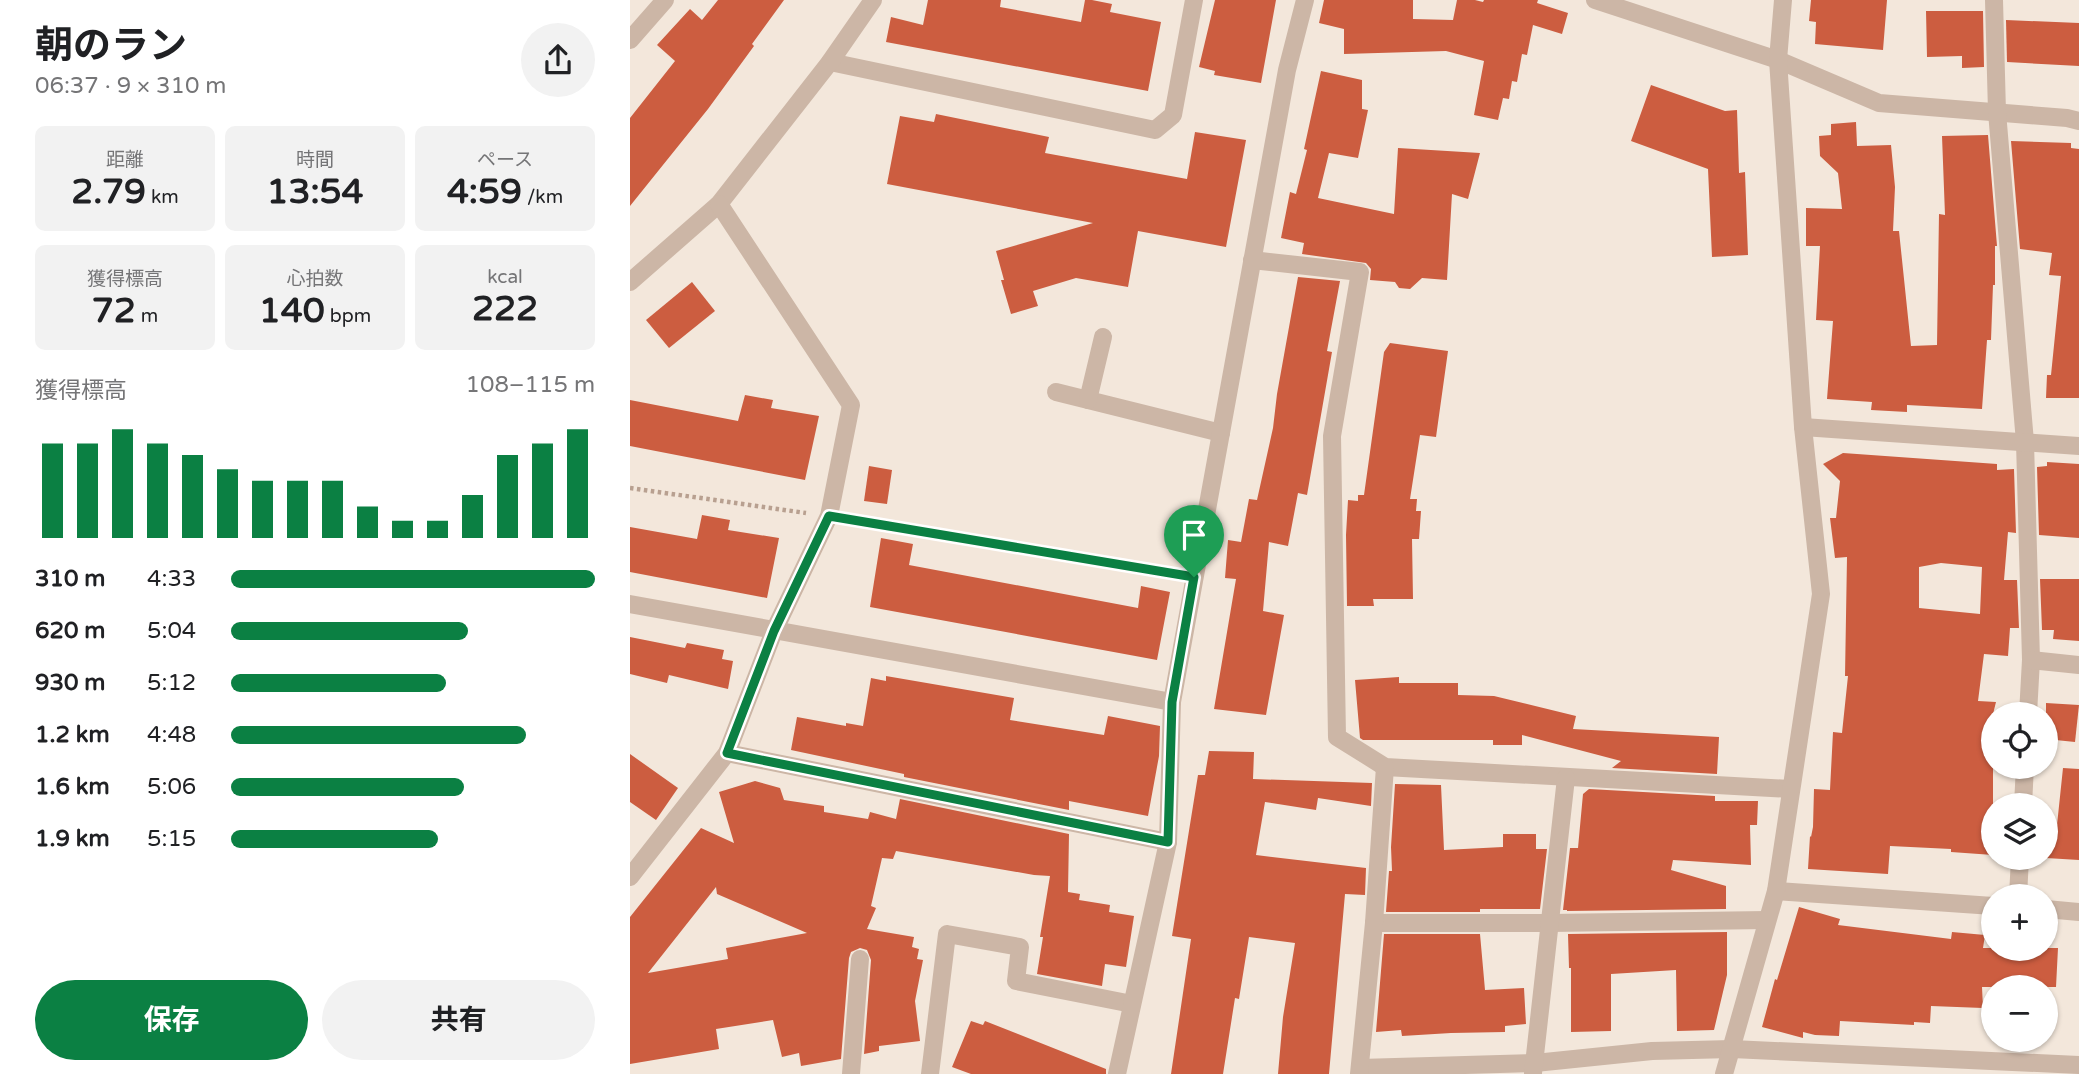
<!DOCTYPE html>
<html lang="ja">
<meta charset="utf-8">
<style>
:root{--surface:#fff;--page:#f2f2f2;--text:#202124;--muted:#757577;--accent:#0b8043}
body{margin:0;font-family:"Varela Round","Noto Sans JP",sans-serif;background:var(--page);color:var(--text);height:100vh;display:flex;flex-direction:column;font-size:26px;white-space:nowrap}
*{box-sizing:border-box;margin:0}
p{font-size:23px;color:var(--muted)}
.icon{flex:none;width:38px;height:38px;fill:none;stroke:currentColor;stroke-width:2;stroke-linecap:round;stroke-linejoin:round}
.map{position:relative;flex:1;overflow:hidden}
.sheet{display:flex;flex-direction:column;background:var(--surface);width:630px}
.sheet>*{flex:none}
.tools{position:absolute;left:1351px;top:702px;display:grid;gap:14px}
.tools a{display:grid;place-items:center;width:77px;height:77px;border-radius:50%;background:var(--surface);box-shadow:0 2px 5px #0004;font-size:35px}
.pin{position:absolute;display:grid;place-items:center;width:60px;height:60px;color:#fff;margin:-72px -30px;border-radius:50% 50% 50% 0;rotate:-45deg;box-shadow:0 0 7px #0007}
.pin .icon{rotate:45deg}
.round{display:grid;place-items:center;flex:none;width:74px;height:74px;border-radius:37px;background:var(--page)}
.head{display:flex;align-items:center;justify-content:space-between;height:119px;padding:0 35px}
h1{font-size:38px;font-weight:700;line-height:52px}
.metrics{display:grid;grid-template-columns:repeat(3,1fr);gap:10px;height:119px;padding:7px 35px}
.metrics div{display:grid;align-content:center;border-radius:10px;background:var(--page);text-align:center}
.metrics b{font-size:35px;font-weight:700}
.metrics small{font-size:19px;font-weight:400}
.metrics p{font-size:19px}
.chart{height:196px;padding:14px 35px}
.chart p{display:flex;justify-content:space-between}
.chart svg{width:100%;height:126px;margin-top:7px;stroke:var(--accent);stroke-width:6}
.primary-button{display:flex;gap:14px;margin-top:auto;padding:14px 35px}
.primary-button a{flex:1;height:80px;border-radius:42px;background:var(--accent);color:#fff;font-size:28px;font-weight:700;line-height:80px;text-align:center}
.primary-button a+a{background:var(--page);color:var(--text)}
ul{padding:0 35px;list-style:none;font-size:23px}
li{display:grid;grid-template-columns:112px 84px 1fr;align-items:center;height:52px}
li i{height:18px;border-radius:9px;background:var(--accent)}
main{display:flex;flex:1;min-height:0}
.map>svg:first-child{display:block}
.building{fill:#cc5d40;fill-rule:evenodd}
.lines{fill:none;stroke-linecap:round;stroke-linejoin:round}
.path{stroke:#b8a090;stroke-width:4.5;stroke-dasharray:3.5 3.5;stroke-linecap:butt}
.minor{stroke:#ccb6a6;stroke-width:18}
.route-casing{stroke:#fff;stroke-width:14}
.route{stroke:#0b8043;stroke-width:9}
</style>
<main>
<section class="sheet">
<div class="head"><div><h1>朝のラン</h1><p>06:37 · 9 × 310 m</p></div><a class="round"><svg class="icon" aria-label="share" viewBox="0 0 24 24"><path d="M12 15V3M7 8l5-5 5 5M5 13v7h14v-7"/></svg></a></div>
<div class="metrics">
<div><p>距離</p><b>2.79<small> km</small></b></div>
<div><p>時間</p><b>13:54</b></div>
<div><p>ペース</p><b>4:59<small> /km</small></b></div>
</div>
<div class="metrics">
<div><p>獲得標高</p><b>72<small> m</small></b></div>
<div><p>心拍数</p><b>140<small> bpm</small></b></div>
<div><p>kcal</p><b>222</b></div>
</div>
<div class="chart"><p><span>獲得標高</span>108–115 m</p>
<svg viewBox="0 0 160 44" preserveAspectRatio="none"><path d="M5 44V11M15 44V11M25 44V6M35 44V11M45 44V15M55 44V20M65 44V24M75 44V24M85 44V24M95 44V33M105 44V38M115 44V38M125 44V29M135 44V15M145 44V11M155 44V6"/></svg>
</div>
<ul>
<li><b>310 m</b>4:33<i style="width:100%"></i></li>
<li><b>620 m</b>5:04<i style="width:65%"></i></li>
<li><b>930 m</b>5:12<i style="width:59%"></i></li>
<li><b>1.2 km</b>4:48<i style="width:81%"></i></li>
<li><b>1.6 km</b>5:06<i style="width:64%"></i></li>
<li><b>1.9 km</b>5:15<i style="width:57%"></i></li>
</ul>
<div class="primary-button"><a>保存</a><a>共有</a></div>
</section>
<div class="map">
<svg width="1449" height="1074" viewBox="0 0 1449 1074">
<rect width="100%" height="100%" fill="#f3e7db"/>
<g class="building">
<polygon points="88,0 154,0 122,44 124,46 78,109 0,206 0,118 45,61 27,45 60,9 72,20"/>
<polygon points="298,0 371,0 370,7 451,22 455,0 462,0 482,4 480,12 531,22 518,91 256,42 261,17 293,25"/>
<polygon points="585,0 646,0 631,83 584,75 585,71 569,67"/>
<polygon points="694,0 783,0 783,19 823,20 827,0 845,0 853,2 854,0 908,0 907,3 938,13 932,34 903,25 897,55 892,54 887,82 882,81 879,99 873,98 868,120 844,115 854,61 816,51 714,54 714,29 689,23"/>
<polygon points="1181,0 1257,0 1253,50 1185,44 1186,22 1179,21"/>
<polygon points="1296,11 1353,11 1354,67 1332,68 1332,56 1297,57"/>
<polygon points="1376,20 1449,23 1449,66 1377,62"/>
<polygon points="691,71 732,80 732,109 738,110 728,158 699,153 688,198 764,214 768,148 850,153 838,199 822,194 817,280 792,278 780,289 769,288 765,282 740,280 741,269 736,263 672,254 674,243 651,238 660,192 666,194 677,150 674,149"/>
<polygon points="1021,85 1095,111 1107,110 1109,173 1115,172 1118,255 1082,257 1078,169 1001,141"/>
<polygon points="306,114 419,137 415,153 557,179 565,132 616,140 596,247 508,231 498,287 446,278 403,291 408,306 381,314 371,280 374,280 366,251 463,223 257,184 270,116 304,122"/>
<polygon points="1226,122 1227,146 1261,145 1265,187 1263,231 1269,231 1281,346 1307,345 1309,214 1315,215 1312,136 1358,135 1367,246 1365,246 1365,285 1363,285 1361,340 1357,340 1352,409 1277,405 1277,412 1241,410 1242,402 1197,399 1203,321 1186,320 1190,246 1176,246 1176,208 1212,209 1208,173 1190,156 1189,136 1201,135 1201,124"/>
<polygon points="1381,141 1441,143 1441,148 1449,149 1449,398 1416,398 1417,375 1421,375 1431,276 1419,275 1422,253 1390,249"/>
<polygon points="668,277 710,281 697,351 702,352 677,495 668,493 658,546 639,542 633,611 654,615 636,715 584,709 606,579 595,578 598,540 611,542 619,499 627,500 643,428 647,394"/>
<polygon points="62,282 85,311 39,348 16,320"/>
<polygon points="760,343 818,351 806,437 790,435 780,499 787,499 786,511 791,511 789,539 782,539 783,599 743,599 744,606 717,606 716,535 718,500 728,501 728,495 734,495 754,352"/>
<polygon points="115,395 143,400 141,408 189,416 175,480 0,446 0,400 108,421"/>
<path d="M1213 453 1367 464V470L1384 469 1386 533 1378 532 1374 580H1387L1389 628H1380L1378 656 1354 654 1348 701 1366 702 1363 714V855L1321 852V849L1260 846 1258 874 1178 869 1180 836 1181 837 1183 827 1184 789 1200 790 1203 732 1212 733 1218 676H1215L1217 557 1205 558 1200 518H1206L1210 481 1193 464ZM1311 563 1352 567 1350 614 1289 608V567Z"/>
<polygon points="1417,462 1449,464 1449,538 1409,535 1407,467 1417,466"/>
<polygon points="239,466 262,470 257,504 234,501"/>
<polygon points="72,515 100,520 98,530 149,538 137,598 0,572 0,527 67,539"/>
<polygon points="251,538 283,544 279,565 508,608 511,586 540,592 527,660 240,607"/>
<polygon points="1410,579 1449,579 1449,641 1423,639 1424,630 1412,630"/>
<polygon points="0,637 55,648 57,643 94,650 92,659 103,661 98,689 39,675 37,683 0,674"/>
<polygon points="256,676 384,698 380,720 474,735 478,716 530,726 529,756 518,816 439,801 439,810 274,777 274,774 161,750 167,717 216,726 216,723 233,726 241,678 256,681"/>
<polygon points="769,677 769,683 828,683 828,695 864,696 946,716 943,729 1089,737 1087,774 982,768 991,761 892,735 892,745 863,745 863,740 733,740 730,738 725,680"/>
<polygon points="1416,703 1449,705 1445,742 1416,739"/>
<polygon points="579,751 624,752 623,779 742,783 741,806 688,798 686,810 635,802 626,855 736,868 735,895 715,894 699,1074 648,1074 653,1017 665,943 619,937 609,999 605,998 593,1074 541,1074 561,939 542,936 568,775 575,775"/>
<polygon points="0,754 48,788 26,820 0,802"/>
<polygon points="1433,768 1449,769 1449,860 1416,858 1416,824 1427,825"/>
<path d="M125 781 150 788 154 800 194 806V812L238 819 240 812 266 819 270 799 439 834 438 892 450 894 449 900 480 905 479 912 504 916 496 967 475 964 472 986 407 974 413 937H410L420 876 404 875 266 851 263 859 252 858 241 906 246 908 237 929 284 937 282 947 289 949 287 959 293 960 285 1001 290 1041 249 1046V1051L234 1054 241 960 237 950 230 948 221 952 219 958 211 1059 171 1066 169 1053 152 1057 143 1020 86 1029 89 1049 0 1064V917L71 828 104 843 89 792ZM86 887 87 894 177 933 96 948 98 959 18 973Z"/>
<polygon points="765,784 811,785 814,850 873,847 873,834 906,834 906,849 917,849 910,909 850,909 850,912 756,912 759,871 762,871 761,847"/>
<polygon points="959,789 1085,796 1085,801 1128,801 1127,825 1120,825 1121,865 1043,860 1041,870 1096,886 1096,909 937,911 937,910 933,910 940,848 948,848 953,794"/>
<polygon points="1169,907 1210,919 1208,925 1321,939 1322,932 1355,935 1353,948 1428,948 1426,987 1352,987 1353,1008 1301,1006 1300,1023 1284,1022 1284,1025 1210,1021 1209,1036 1185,1035 1173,1032 1173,1038 1132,1027 1145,979 1147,980"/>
<polygon points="1097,932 1097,975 1084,1030 1047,1031 1046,970 981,974 981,1031 941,1032 941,968 939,968 938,934"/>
<polygon points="754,934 850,934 855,990 894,988 896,1024 875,1026 875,1032 821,1033 772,1036 771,1030 746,1032"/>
<polygon points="341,1021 353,1025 355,1021 388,1034 476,1069 476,1074 341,1074 322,1067"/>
</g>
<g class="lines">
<g class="path">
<polyline points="0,488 176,513"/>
<polyline points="219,519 542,573"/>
</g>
<g class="minor">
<polyline points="965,0 1148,60 1249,103 1437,118 1449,121"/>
<polyline points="1364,0 1367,112 1395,442 1401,660 1398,714"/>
<polyline points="0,40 35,0"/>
<polyline points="200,62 525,130 543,115 564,0"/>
<polyline points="622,260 730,272 702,436 707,737 755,767 1160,789"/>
<polyline points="0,282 89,204 200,62 243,0"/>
<polyline points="426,392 591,433"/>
<polyline points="458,400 473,337"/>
<polyline points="1173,427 1449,446"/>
<polyline points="0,604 542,702"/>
<polyline points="1401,660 1449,665"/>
<polyline points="97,753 538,842"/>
<polyline points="1393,805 1395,766"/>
<polyline points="0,877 97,753 144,631 199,516 221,405 89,204"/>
<polyline points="1146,891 1363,906"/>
<polyline points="1388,896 1390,858"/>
<polyline points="1416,909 1449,912"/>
<polyline points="744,923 920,923 1137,920"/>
<polyline points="730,1068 905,1063 1022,1051 1102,1049 1449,1065"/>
<polyline points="903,1073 936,778"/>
<polyline points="221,1074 230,959"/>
<polyline points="300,1074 317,934 390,947 386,981 502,1004"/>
<polyline points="487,1074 538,842 542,702 657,70 675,0"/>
<polyline points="729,1074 744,923 755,767"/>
<polyline points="1094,1074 1146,891 1191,594 1173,427 1148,60 1153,0"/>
</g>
</g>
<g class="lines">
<defs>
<polygon id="route" points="199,516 564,577 542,702 538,842 97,753 144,631"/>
</defs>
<use href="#route" class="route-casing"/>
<use href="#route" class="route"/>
</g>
</svg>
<div class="tools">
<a><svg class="icon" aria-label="locate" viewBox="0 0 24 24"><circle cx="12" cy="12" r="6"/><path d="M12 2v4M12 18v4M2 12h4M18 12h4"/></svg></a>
<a><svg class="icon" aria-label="layers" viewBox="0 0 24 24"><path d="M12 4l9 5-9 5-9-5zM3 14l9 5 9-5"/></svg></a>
<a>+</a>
<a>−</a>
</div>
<div class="pin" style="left:564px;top:577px;background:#1e9e55"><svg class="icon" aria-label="arrive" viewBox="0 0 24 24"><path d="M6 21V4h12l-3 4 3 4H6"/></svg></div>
</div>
</main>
